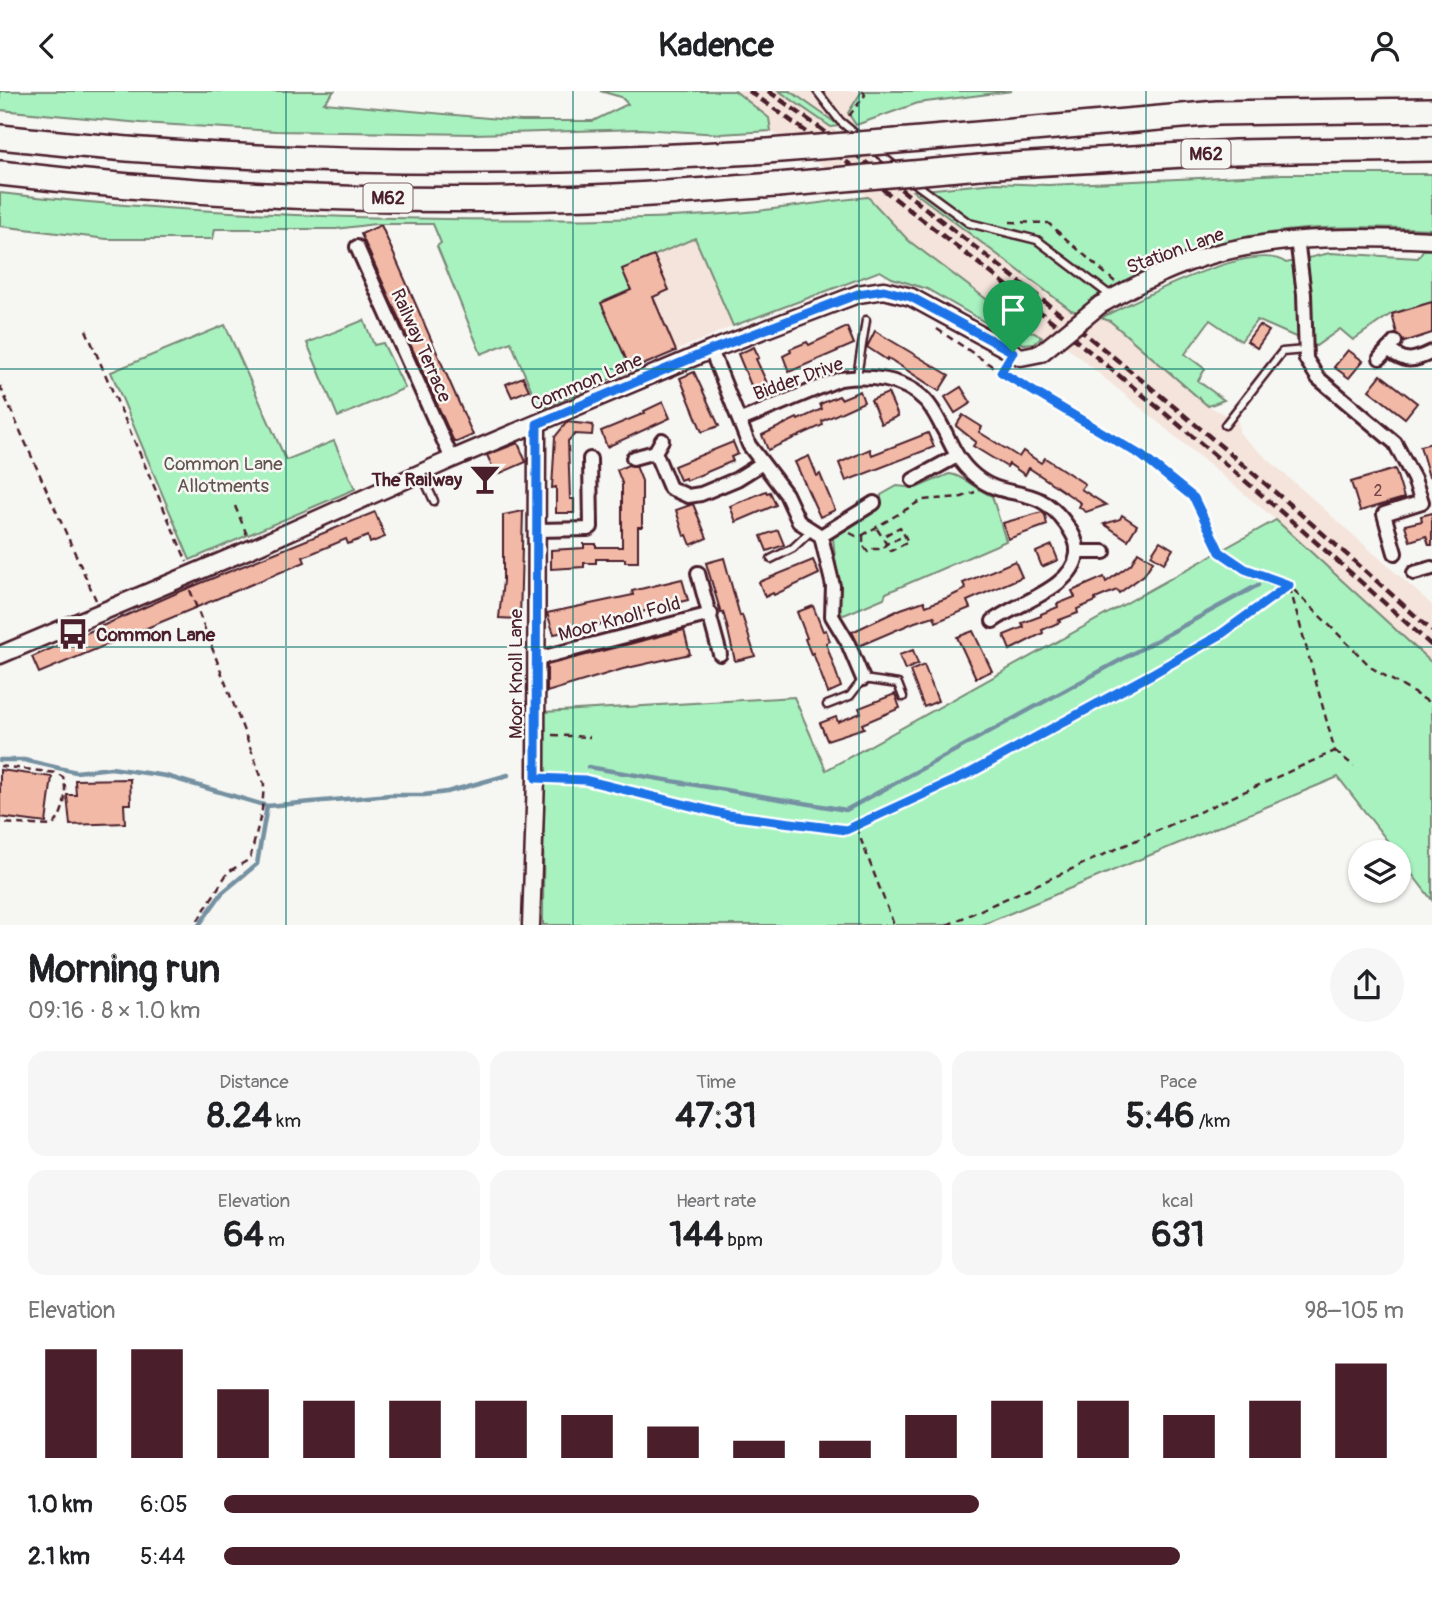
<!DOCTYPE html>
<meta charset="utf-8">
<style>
:root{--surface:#fff;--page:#f6f6f6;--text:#202124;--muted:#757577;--accent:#4a1f2b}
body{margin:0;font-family:Pangolin,sans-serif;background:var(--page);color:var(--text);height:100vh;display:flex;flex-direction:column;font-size:26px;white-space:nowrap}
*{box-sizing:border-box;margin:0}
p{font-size:23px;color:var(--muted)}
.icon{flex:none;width:38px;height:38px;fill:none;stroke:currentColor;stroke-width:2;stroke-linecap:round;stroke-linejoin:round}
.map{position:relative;height:834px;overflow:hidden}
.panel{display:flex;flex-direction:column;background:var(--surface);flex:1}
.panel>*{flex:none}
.fabs{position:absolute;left:1348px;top:749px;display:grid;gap:14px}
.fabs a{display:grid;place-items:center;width:63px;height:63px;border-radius:50%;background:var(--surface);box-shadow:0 2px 5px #0004;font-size:35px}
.pin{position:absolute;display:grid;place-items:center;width:60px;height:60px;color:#fff;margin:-72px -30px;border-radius:50% 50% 50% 0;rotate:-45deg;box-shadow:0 0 7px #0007}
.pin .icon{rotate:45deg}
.round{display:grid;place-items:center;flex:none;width:74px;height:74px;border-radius:37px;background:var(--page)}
.summary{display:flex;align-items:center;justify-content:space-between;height:119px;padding:0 28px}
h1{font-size:38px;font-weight:800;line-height:52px}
.figures{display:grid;grid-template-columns:repeat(3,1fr);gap:10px;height:119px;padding:7px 28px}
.figures div{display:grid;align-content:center;border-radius:18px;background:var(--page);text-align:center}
.figures b{font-size:35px;font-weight:800}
.figures small{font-size:19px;font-weight:400}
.figures p{font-size:19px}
.chart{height:196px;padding:14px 28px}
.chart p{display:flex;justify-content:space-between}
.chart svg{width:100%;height:126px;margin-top:7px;stroke:var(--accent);stroke-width:6}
ul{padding:0 28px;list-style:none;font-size:23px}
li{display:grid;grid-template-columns:112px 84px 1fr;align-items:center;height:52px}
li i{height:18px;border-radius:9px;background:var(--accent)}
header{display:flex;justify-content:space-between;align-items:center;height:91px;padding:0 28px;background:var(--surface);font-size:32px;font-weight:800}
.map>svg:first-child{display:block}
.built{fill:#f4e4db}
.green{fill:#a8f2c0;stroke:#798876;stroke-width:2}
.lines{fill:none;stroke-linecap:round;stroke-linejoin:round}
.stream{stroke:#7491a1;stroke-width:4.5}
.building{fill:#f1b9a6;stroke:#4a1f2b;stroke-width:2}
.service-casing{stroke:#4a1f2b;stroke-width:11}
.minor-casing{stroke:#4a1f2b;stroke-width:18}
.tertiary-casing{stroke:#4a1f2b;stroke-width:21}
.motorway-casing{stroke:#4a1f2b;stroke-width:28}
.path{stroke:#4a1f2b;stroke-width:2.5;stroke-dasharray:7 5;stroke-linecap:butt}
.service{stroke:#f6f6f2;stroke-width:6}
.minor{stroke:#f6f6f2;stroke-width:12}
.tertiary{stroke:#f6f6f2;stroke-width:16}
.motorway{stroke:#f6f6f2;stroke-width:23}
.rail{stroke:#4a1f2b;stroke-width:4.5;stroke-dasharray:10 5;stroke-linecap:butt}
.tertiary-bridge-casing{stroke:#4a1f2b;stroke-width:21;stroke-linecap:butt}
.motorway-bridge-casing{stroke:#4a1f2b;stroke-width:28;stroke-linecap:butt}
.tertiary-bridge{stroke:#f6f6f2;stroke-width:16}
.motorway-bridge{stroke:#f6f6f2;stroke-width:23}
.route-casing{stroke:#fff;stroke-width:14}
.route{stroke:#1a73e8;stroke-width:9}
.grid{fill:none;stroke:#0f766e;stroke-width:2;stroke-opacity:0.55}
.labels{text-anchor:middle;stroke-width:5;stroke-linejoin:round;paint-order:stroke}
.number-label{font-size:16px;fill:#74464a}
.shield{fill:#f6f6f2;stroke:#7e6067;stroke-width:2}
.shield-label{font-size:18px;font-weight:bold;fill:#4a1f2b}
.street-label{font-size:19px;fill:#4a1f2b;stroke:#f6f6f2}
.park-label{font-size:19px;fill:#625450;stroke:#f6f6f2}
.poi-label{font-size:19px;font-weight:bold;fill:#4a1f2b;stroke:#f6f6f2;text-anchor:end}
</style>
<header><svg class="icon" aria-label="back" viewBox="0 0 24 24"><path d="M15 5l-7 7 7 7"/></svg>Kadence<svg class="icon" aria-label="person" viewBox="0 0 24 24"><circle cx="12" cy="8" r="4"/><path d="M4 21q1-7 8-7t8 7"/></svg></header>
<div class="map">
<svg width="1432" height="834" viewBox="0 0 1432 834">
<rect width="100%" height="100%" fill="#f6f6f2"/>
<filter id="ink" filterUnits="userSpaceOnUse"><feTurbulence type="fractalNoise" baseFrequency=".0143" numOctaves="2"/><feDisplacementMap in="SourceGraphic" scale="14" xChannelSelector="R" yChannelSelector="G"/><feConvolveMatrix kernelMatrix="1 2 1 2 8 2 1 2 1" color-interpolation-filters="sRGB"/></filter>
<g filter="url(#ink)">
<g class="built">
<polygon points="735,0 779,0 831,36 1071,219 1110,230 1208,315 1238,330 1239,341 1244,347 1432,514 1432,572 1276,429 1066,255 1026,238 909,150 868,106 771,40 769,27"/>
<polygon points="790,0 862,0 848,22 856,34 840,35"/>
<polygon points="695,147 733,235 631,279 601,212 631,199 622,178"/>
</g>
<g class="green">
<polygon points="0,0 334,0 324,12 521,30 593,30 628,13 621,6 600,0 735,0 769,27 771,40 720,43 640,38 475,43 276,40 141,32 0,19"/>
<polygon points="779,0 790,0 840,35 831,36"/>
<polygon points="862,0 1012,0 918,12 856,34 848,22"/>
<path d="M1283 83H1432V138C1346 134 1259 133 1177 166 1142 181 1110 201 1078 221L1071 219 913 100 995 92 1048 94Z"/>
<path d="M0 102C148 119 296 126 445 128 545 129 647 130 747 121 787 117 828 110 868 106L909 150 1026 238 1042 246 1034 252 1023 253 927 198 892 187 880 180 733 235 695 147 623 178 631 199 602 212 631 279 540 319 511 251 481 263 437 155 441 152 433 133H375L336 138H215L213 148H107L0 135Z"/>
<path d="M1423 159H1432V211L1391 223 1353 249 1340 238 1316 255 1257 229 1241 250 1210 229 1185 263 1205 278 1198 290 1224 309 1208 315 1110 230 1101 227C1134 210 1255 147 1286 172L1330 162 1418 167Z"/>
<polygon points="364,229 374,254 383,252 405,297 338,326 307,252"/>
<polygon points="225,234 286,369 334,350 355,398 190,469 111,281"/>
<path d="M949 383C961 383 978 400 992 405L1006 450 886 502 884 507 844 524 841 523 833 447 846 434 881 412V404L897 395 916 397Z"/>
<polygon points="1276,429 1432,572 1432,809 1398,765 1398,761 1396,761 1338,686 982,834 543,834 544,621 794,606 826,679"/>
</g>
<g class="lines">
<g class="stream">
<polyline points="0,669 24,669 76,681 111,677 166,685 267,715 390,704 424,704 447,701 508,684"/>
<polyline points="588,676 846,719 1258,494"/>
<polyline points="199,834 222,802 257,773 267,715"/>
</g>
</g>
<g class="building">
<polygon points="381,134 473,344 457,351 454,351 361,143"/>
<polygon points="654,165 669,199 653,206 676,260 631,279 601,212 631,199 622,178"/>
<polygon points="1432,211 1432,242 1404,251 1397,243 1392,223"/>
<polygon points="1259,234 1269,240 1257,257 1247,250"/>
<polygon points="847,236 854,253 789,281 783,265 791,261 790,258 807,251 809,254"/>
<polygon points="875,240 949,284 939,300 888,267 887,269 867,256"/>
<polygon points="754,256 759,267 756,268 772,303 757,309 738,263"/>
<polygon points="1348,259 1363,270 1349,287 1334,276"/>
<polygon points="694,281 719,335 702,341 680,287"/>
<polygon points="1381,284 1417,312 1405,327 1369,299"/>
<polygon points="523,286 529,299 512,306 506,293"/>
<polygon points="961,296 971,312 955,322 945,306"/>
<polygon points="860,300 864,311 822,330 823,334 768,359 762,344 797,327 798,329 822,318 820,313 839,305 841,308"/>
<polygon points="888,302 898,325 881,333 871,309"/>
<polygon points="663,311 670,327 607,356 601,340 645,322 644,320"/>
<polygon points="963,324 982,336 979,341 1019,366 1023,360 1041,372 1045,367 1085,393 1081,398 1106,414 1086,421 1079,416 1081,412 1029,377 1025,384 1009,373 1007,376 973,355 976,351 956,335"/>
<polygon points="567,331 593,334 592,344 575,343 568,350 570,408 574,408 574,422 556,422 556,396 552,397 555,346"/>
<polygon points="928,342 934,356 846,390 839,372 870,358 872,364"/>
<polygon points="733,351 738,363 731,366 733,370 686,390 685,387 680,389 674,375"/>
<polygon points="518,352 526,371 496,384 487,364"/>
<polygon points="1432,352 1432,386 1429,386 1420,355"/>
<polygon points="809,365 817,385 820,383 835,419 820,426 795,371"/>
<polygon points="628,374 636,375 642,390 642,436 638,436 638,471 625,471 625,468 596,468 596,472 584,472 584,476 551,478 551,459 584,457 584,453 596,453 596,456 622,456 622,392 617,379"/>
<polygon points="1395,378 1404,407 1360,420 1351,391"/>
<polygon points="766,400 767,402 770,401 776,414 736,431 730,415"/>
<polygon points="693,413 707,447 691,454 687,444 684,445 676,419"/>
<polygon points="523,420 520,528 499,527 503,490 503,424"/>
<polygon points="375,421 385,446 370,452 368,445 348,453 346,448 303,466 305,471 39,582 32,566 179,501"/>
<polygon points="1042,421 1045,424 1047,434 1008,448 1003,432"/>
<polygon points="1432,422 1432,454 1429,454 1426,445 1410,450 1405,434 1422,430 1421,425"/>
<polygon points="1122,424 1137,434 1128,449 1104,433 1120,428"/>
<polygon points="778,439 784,454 767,460 761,445"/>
<polygon points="1160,450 1173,458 1164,472 1151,464"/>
<polygon points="1052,454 1058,469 1042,476 1036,461"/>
<polygon points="1138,461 1153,470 1144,484 1119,502 1117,499 1095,508 1096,510 1077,518 1078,522 1059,529 1060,531 1042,539 1043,542 1010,559 1004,544 1024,536 1022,532 1041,525 1041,523 1058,516 1057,513 1075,506 1072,500 1104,486 1106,491 1131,473"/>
<polygon points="724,467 740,525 742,524 755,565 735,570 727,535 723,521 721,522 706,472"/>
<polygon points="813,469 819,483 774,504 773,502 765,506 759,491"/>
<polygon points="1015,470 1022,486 967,510 970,517 936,531 934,525 915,531 859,555 852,541 901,518 924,510 926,515 949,506 966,498 963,492"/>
<polygon points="682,488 688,509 648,519 617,530 554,543 547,522 633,504 632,500"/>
<polygon points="813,515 823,540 826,539 830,550 826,552 841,596 828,602 813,562 811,563 805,548 807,547 797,521"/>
<polygon points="684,539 690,563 623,578 547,601 547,574"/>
<polygon points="973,540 992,580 976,587 957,546"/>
<polygon points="913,559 918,573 905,579 899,564"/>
<polygon points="924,574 938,610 924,616 910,580"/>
<polygon points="895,603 900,617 862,633 864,637 827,649 820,632 836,626 838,631 861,622 859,617"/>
<polygon points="0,679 52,686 46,732 0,726"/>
<polygon points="130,688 131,713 124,713 125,732 70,734 67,704 76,704 75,689"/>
</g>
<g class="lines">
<defs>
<g id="service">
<polyline points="817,0 840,30 858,45"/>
<polyline points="874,59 896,76"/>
<polyline points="909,88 969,132 1037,149 1111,205"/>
<polyline points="857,285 866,229"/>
<polyline points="1225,334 1282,261 1305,259"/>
<polyline points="422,384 434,410"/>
<polyline points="771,468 793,457 811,440"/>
<polyline points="827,614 850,605 863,588 898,593 903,606"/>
</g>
<g id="minor">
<polyline points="1297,148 1304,203 1306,268 1318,287 1395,352 1414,388 1422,411 1384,423 1395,462"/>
<polyline points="357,156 452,368"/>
<path d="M1388 258C1406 273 1413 270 1432 261"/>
<polyline points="711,259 749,354 786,403 799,431 821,445 833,495 832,525 847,550 863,588"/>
<polyline points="1380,267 1395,251"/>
<path d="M741 329 840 288C868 284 904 287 925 309 934 318 939 331 945 341 953 358 960 373 975 385 1008 412 1035 390 1066 433 1073 443 1078 451 1077 463 1073 497 1017 512 993 530"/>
<polyline points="655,361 670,397 688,405 701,403 737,388 761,373"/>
<polyline points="633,367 655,361 662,349"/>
<polyline points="913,389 957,365"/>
<polyline points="538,439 588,438 591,436 590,368"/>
<polyline points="821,445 874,412"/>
<polyline points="1077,461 1104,461"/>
<polyline points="698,482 720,563"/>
<polyline points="1414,482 1432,477"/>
<polyline points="536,568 711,523"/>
</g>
<g id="tertiary">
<path d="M1100 214C1137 193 1176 173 1218 162 1288 144 1360 146 1432 149"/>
<polyline points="0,564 253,457 452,368 711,259 858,203 884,199 911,206 1021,266 1041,262"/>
<polyline points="531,834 536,687 537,333"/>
</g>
<g id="motorway">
<path d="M0 46C250 74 503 76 754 61"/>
<polyline points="897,50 1217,22 1432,19"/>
<polyline points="980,76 1235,61 1432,58"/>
<path d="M0 82C196 105 394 113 592 106 653 104 715 98 777 94"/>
</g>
</defs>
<use href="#service" class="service-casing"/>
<use href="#minor" class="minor-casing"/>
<use href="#tertiary" class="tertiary-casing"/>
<use href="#motorway" class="motorway-casing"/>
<g class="path">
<polyline points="849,25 865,4 863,0"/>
<polyline points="1010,131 1048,132 1115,191"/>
<polyline points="937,238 1001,281"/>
<polyline points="86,239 187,471"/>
<polyline points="0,295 96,509"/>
<polyline points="235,415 247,444"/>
<path d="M877 438C882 445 886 453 891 460L908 451 900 436 882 446"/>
<polyline points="850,442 856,445 863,444 922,409 962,406 975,401"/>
<polyline points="863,444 863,454 868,461 873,458 882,458 886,453 904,445"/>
<polyline points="190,499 264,693 262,719 250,768 228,781 195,834"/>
<polyline points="552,644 590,646"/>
<polyline points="1335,660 1354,675"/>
<path d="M0 675 56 682 63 686C68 701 64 725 52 735L0 732"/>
<polyline points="550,687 585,689 728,724 846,739 972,681 1150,584 1220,544 1289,494 1372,577 1432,613"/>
<polyline points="856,736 894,834"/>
<polyline points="947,834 1335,660 1289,494 1245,478 1220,461 1194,407 1142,365 1001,281 1005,275"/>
</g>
<use href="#service" class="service"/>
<use href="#minor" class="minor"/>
<use href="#tertiary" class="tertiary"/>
<use href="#motorway" class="motorway"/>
<g class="rail">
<path d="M749 0C824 52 897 109 969 165 1129 289 1283 419 1432 555"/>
<path d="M768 0C839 49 907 103 975 156 1132 278 1285 406 1432 540"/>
</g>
<defs>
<polyline id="tertiary-bridge" points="1041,262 1100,214"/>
<g id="motorway-bridge">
<polyline points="754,61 897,50"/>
<polyline points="777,94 980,76"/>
</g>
</defs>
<use href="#tertiary-bridge" class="tertiary-bridge-casing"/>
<use href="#motorway-bridge" class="motorway-bridge-casing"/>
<use href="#tertiary-bridge" class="tertiary-bridge"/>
<use href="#motorway-bridge" class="motorway-bridge"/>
</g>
</g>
<g class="lines" filter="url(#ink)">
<defs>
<polygon id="route" points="884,199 911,206 1013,261 1001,281 1142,365 1194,407 1220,461 1245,478 1289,494 1220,544 1150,584 972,681 846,739 728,724 585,689 536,687 537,333 711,259 858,203"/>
</defs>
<use href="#route" class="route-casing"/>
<use href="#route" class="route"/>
</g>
<path class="grid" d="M286 0V834M573 0V834M859 0V834M1146 0V834M0 278H1432M0 556H1432"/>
<defs>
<symbol id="bar-bare" viewBox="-9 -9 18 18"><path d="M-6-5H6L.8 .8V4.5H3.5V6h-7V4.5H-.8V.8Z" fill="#4a1f2b" stroke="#f6f6f2" stroke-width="2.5" paint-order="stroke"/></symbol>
<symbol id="bus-bare" viewBox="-9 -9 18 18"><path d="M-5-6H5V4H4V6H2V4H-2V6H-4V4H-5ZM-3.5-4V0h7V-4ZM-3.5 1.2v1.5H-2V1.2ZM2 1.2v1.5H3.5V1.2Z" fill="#4a1f2b" stroke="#f6f6f2" stroke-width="2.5" paint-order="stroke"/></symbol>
</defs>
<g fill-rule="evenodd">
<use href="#bar-bare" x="463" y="366" width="44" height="44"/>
<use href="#bus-bare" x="51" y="521" width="44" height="44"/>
</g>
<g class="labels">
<g class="number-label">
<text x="1378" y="405">2</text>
</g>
<g class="shield">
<rect x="1181.5" y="48.5" width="49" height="29" rx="5"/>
<rect x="363.5" y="92.5" width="49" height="29" rx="5"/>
</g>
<g class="shield-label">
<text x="1206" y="69">M62</text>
<text x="388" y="113">M62</text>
</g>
<g class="street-label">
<text transform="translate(1175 159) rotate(-20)" y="7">Station Lane</text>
<text transform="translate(422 254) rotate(66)" y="7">Railway Terrace</text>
<text transform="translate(798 287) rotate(-20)" y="7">Bidder Drive</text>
<text transform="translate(586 290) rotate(-23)" y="7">Common Lane</text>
<text transform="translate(619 527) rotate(-15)" y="7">Moor Knoll Fold</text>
<text transform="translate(515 583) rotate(-90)" y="7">Moor Knoll Lane</text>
</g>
<g class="park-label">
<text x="223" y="379">Common Lane<tspan x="223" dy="22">Allotments</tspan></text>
</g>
<g class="poi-label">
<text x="462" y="395">The Railway</text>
<text x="96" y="550" text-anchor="start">Common Lane</text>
</g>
</g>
</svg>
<div class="fabs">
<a><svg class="icon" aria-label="layers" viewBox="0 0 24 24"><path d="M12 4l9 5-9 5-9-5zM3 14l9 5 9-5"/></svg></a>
</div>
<div class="pin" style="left:1013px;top:261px;background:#1e9e55"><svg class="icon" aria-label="arrive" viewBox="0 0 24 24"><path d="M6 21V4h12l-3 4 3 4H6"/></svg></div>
</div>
<section class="panel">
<div class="summary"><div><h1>Morning run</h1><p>09:16 · 8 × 1.0 km</p></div><a class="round"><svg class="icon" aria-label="share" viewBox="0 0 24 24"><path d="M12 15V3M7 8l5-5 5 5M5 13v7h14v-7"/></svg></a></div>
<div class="figures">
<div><p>Distance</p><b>8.24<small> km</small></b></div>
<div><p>Time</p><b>47:31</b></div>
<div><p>Pace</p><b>5:46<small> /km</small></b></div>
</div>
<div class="figures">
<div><p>Elevation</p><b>64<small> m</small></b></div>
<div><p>Heart rate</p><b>144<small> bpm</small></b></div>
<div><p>kcal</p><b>631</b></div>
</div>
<div class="chart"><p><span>Elevation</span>98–105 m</p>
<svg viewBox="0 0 160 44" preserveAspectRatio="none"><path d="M5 44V6M15 44V6M25 44V20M35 44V24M45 44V24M55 44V24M65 44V29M75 44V33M85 44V38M95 44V38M105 44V29M115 44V24M125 44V24M135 44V29M145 44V24M155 44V11"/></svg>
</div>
<ul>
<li><b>1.0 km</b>6:05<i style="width:64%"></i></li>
<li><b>2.1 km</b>5:44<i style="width:81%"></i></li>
</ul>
</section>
